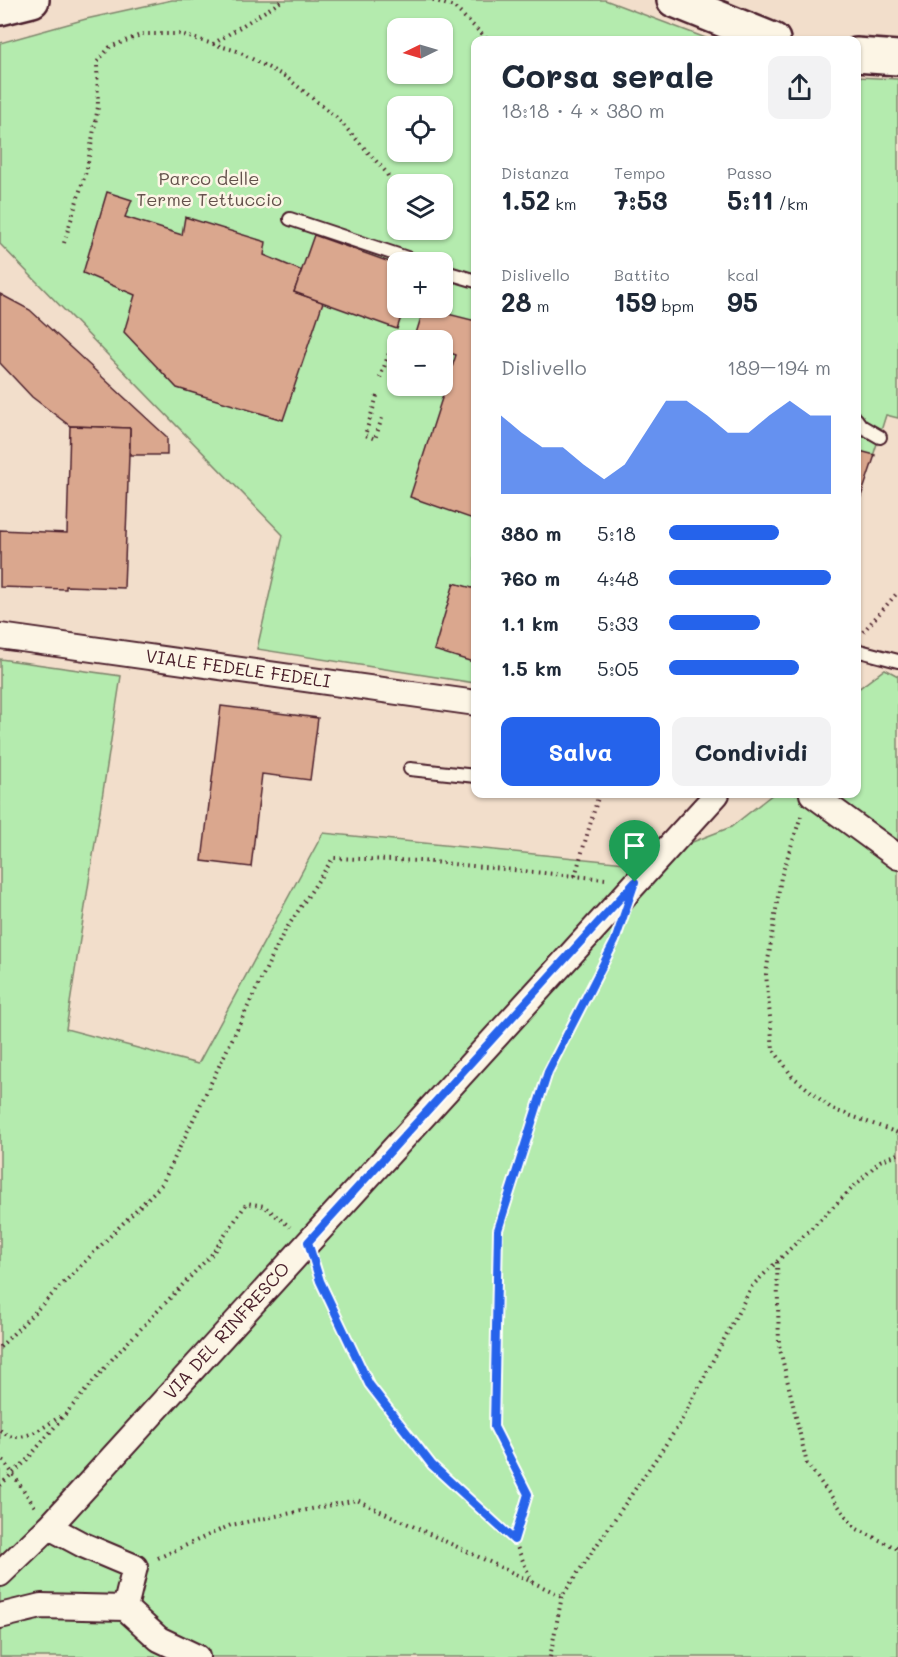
<!DOCTYPE html>
<html lang="it">
<meta charset="utf-8">
<style>
:root{--surface:#fff;--page:#f2f2f3;--text:#1f2937;--muted:#747a83;--accent:#2563eb}
body{margin:0;font-family:Mali,sans-serif;background:var(--page);color:var(--text);height:100vh;display:flex;flex-direction:column;font-size:22px;white-space:nowrap}
*{box-sizing:border-box;margin:0}
p{font-size:20px;color:var(--muted)}
.icon{flex:none;width:33px;height:33px;fill:none;stroke:currentColor;stroke-width:2;stroke-linecap:round;stroke-linejoin:round}
.map{position:relative;flex:1;overflow:hidden}
.panel{position:absolute;left:471px;top:36px;width:390px;height:762px;display:flex;flex-direction:column;background:var(--surface);border-radius:12px;box-shadow:0 2px 4px #0004}
.panel>*{flex:none}
.needle{width:39px;rotate:265deg}
.fabs{position:absolute;left:387px;top:18px;display:grid;gap:12px}
.fabs a{display:grid;place-items:center;width:66px;height:66px;border-radius:12px;background:var(--surface);box-shadow:0 2px 4px #0004;font-size:30px}
.pin{position:absolute;display:grid;place-items:center;width:51px;height:51px;color:#fff;margin:-62px -26px;border-radius:50% 50% 50% 0;rotate:-45deg;box-shadow:0 0 6px #0007}
.pin .icon{rotate:45deg}
.round{display:grid;place-items:center;flex:none;width:63px;height:63px;border-radius:12px;background:var(--page)}
.headline{display:flex;align-items:center;justify-content:space-between;height:102px;padding:0 30px}
h1{font-size:33px;font-weight:700;line-height:45px}
.stats{display:grid;grid-template-columns:repeat(3,1fr);gap:9px;height:102px;padding:6px 30px}
.stats div{display:grid;align-content:center}
.stats b{font-size:26px;font-weight:700}
.stats small{font-size:16px;font-weight:400}
.stats p{font-size:16px}
.chart{height:168px;padding:12px 30px}
.chart p{display:flex;justify-content:space-between}
.chart svg{width:100%;height:108px;margin-top:6px;fill:var(--accent);opacity:.7}
.button{display:flex;gap:12px;margin-top:auto;padding:12px 30px}
.button a{flex:1;height:69px;border-radius:12px;background:var(--accent);color:#fff;font-size:24px;font-weight:700;line-height:69px;text-align:center}
.button a+a{background:var(--page);color:var(--text)}
ul{padding:0 30px;list-style:none;font-size:20px}
li{display:grid;grid-template-columns:96px 72px 1fr;align-items:center;height:45px}
li i{height:15px;border-radius:8px;background:var(--accent)}
.map>svg:first-child{display:block}
.green{fill:#b4ebae;stroke:#7f856c;stroke-width:1.5;fill-rule:evenodd}
.building{fill:#daa78e;stroke:#4a1f2b;stroke-width:1.5}
.lines{fill:none;stroke-linecap:round;stroke-linejoin:round}
.lane-casing{stroke:#4a1f2b;stroke-width:16}
.street-casing{stroke:#4a1f2b;stroke-width:28}
.secondary-casing{stroke:#4a1f2b;stroke-width:38}
.path{stroke:#4a1f2b;stroke-width:4;stroke-dasharray:1.5 4.5;stroke-linecap:butt}
.lane{stroke:#fcf5e5;stroke-width:12}
.street{stroke:#fcf5e5;stroke-width:24}
.secondary{stroke:#fcf5e5;stroke-width:33}
.route-casing{stroke:#fff;stroke-width:12}
.route{stroke:#2563eb;stroke-width:8}
.labels{text-anchor:middle;stroke-width:5;stroke-linejoin:round;paint-order:stroke}
.park-label{font-size:18px;fill:#64524c;stroke:#fcf5e5}
.street-label{font-size:18px;fill:#4a1f2b;stroke:#fcf5e5}
</style>
<div class="map">
<svg width="898" height="1657" viewBox="0 0 898 1657">
<rect width="100%" height="100%" fill="#f2decb"/>
<filter id="ink" filterUnits="userSpaceOnUse"><feTurbulence type="fractalNoise" baseFrequency=".0167" numOctaves="2"/><feDisplacementMap in="SourceGraphic" scale="12" xChannelSelector="R" yChannelSelector="G"/><feConvolveMatrix kernelMatrix="1 2 1 2 8 2 1 2 1" color-interpolation-filters="sRGB"/></filter>
<g filter="url(#ink)">
<g class="green">
<path d="M172 0H605L711 40H476L475 683 257 649 283 535 0 244V43L86 19ZM398 28H442V74H398ZM398 106H442V152H398ZM398 184H442V230H398ZM398 262H442V308H398ZM398 340H442V386H398Z"/>
<polygon points="857,77 898,79 898,418 886,415 857,507"/>
<polygon points="0,659 121,676 66,1029 198,1064 323,833 636,864 731,827 773,794 856,794 857,690 885,669 898,676 898,1657 0,1657"/>
</g>
<g class="building">
<polygon points="107,192 132,200 125,217 182,235 185,217 266,242 264,255 302,271 294,292 323,302 283,420 177,388 124,332 135,295 83,273"/>
<polygon points="314,235 398,265 398,308 404,308 397,329 294,292"/>
<polygon points="0,294 30,310 167,437 167,455 130,455 130,428 70,426 32,397 0,363"/>
<polygon points="424,308 476,321 476,520 410,497 456,355 442,350 442,340 414,340"/>
<polygon points="70,426 130,428 124,588 66,586 66,589 0,587 0,530 67,533"/>
<polygon points="856,450 875,455 856,511"/>
<polygon points="454,583 476,589 476,663 434,650"/>
<polygon points="221,706 318,718 310,780 262,774 251,867 202,861"/>
</g>
<g class="lines">
<defs>
<g id="lane">
<polyline points="290,219 419,262"/>
<polyline points="442,271 476,281"/>
<polyline points="856,419 861,426 880,437"/>
<polyline points="856,650 898,661"/>
<polyline points="410,769 476,776"/>
</g>
<g id="street">
<polyline points="0,636 476,703"/>
<polyline points="812,794 898,857"/>
<polyline points="49,1527 83,1545 135,1567 125,1608"/>
<polyline points="0,1574 49,1527 717,794"/>
<polyline points="0,1616 41,1606 125,1608 159,1639 197,1657"/>
</g>
<g id="secondary">
<polyline points="674,0 773,40"/>
<polyline points="0,8 32,0"/>
<polyline points="856,55 898,58"/>
</g>
</defs>
<use href="#lane" class="lane-casing"/>
<use href="#street" class="street-casing"/>
<use href="#secondary" class="secondary-casing"/>
<g class="path">
<polyline points="433,0 454,7 488,40"/>
<polyline points="213,44 283,0"/>
<polyline points="410,230 412,240"/>
<polyline points="64,243 87,168 98,107 97,62 110,47 143,34 179,34 237,51 286,77 337,118 386,172 398,197"/>
<polyline points="380,378 395,337 407,340"/>
<polyline points="377,396 365,435 375,439 382,418"/>
<polyline points="863,632 898,592"/>
<polyline points="801,816 781,877 766,974 773,1049 792,1076 832,1109 898,1133"/>
<polyline points="575,876 599,794"/>
<polyline points="777,1262 779,1345 807,1464 855,1528 898,1549"/>
<polyline points="317,1270 320,1281 369,1384 432,1465 514,1540 532,1582"/>
<polyline points="0,1347 162,1184 283,934 333,858 422,861 605,879"/>
<path d="M0 1430C19 1448 43 1427 61 1416"/>
<polyline points="0,1455 35,1507"/>
<polyline points="0,1485 25,1462 113,1358 212,1254 247,1203 264,1206 290,1227"/>
<polyline points="514,1540 528,1494 494,1427 498,1230 548,1072 607,956"/>
<polyline points="158,1558 231,1525 357,1500 562,1596 679,1425 752,1286 880,1161 898,1154"/>
<polyline points="550,1657 562,1596"/>
</g>
<use href="#lane" class="lane"/>
<use href="#street" class="street"/>
<use href="#secondary" class="secondary"/>
</g>
</g>
<g class="lines" filter="url(#ink)">
<defs>
<polygon id="route" points="635,882 615,941 548,1072 498,1230 494,1427 528,1494 514,1540 432,1465 369,1384 320,1281 308,1242"/>
</defs>
<use href="#route" class="route-casing"/>
<use href="#route" class="route"/>
</g>
<g class="labels">
<g class="park-label">
<text x="209" y="185">Parco delle<tspan x="209" dy="21">Terme Tettuccio</tspan></text>
</g>
<g class="street-label">
<text transform="translate(238 669) rotate(8)" y="6">VIALE FEDELE FEDELI</text>
<text transform="translate(227 1331) rotate(-48)" y="6">VIA DEL RINFRESCO</text>
</g>
</g>
</svg>
<div class="fabs">
<a><svg class="needle" viewBox="-14 -14 28 28"><path d="M0-13l5 13h-10z" fill="#e53935"/><path d="M0 13l5-13h-10z" fill="#747a83"/></svg></a>
<a><svg class="icon" aria-label="locate" viewBox="0 0 24 24"><circle cx="12" cy="12" r="6"/><path d="M12 2v4M12 18v4M2 12h4M18 12h4"/></svg></a>
<a><svg class="icon" aria-label="layers" viewBox="0 0 24 24"><path d="M12 4l9 5-9 5-9-5zM3 14l9 5 9-5"/></svg></a>
<a>+</a>
<a>−</a>
</div>
<div class="pin" style="left:635px;top:882px;background:#1e9e55"><svg class="icon" aria-label="arrive" viewBox="0 0 24 24"><path d="M6 21V4h12l-3 4 3 4H6"/></svg></div>
<section class="panel">
<div class="headline"><div><h1>Corsa serale</h1><p>18:18 · 4 × 380 m</p></div><a class="round"><svg class="icon" aria-label="share" viewBox="0 0 24 24"><path d="M12 15V3M7 8l5-5 5 5M5 13v7h14v-7"/></svg></a></div>
<div class="stats">
<div><p>Distanza</p><b>1.52<small> km</small></b></div>
<div><p>Tempo</p><b>7:53</b></div>
<div><p>Passo</p><b>5:11<small> /km</small></b></div>
</div>
<div class="stats">
<div><p>Dislivello</p><b>28<small> m</small></b></div>
<div><p>Battito</p><b>159<small> bpm</small></b></div>
<div><p>kcal</p><b>95</b></div>
</div>
<div class="chart"><p><span>Dislivello</span>189–194 m</p>
<svg viewBox="0 0 160 44" preserveAspectRatio="none"><path d="M0 44V12L10 19L20 25L30 25L40 32L50 38L60 32L70 19L80 6L90 6L100 12L110 19L120 19L130 12L140 6L150 12L160 12V44z"/></svg>
</div>
<ul>
<li><b>380 m</b>5:18<i style="width:68%"></i></li>
<li><b>760 m</b>4:48<i style="width:100%"></i></li>
<li><b>1.1 km</b>5:33<i style="width:56%"></i></li>
<li><b>1.5 km</b>5:05<i style="width:80%"></i></li>
</ul>
<div class="button"><a>Salva</a><a>Condividi</a></div>
</section>
</div>
